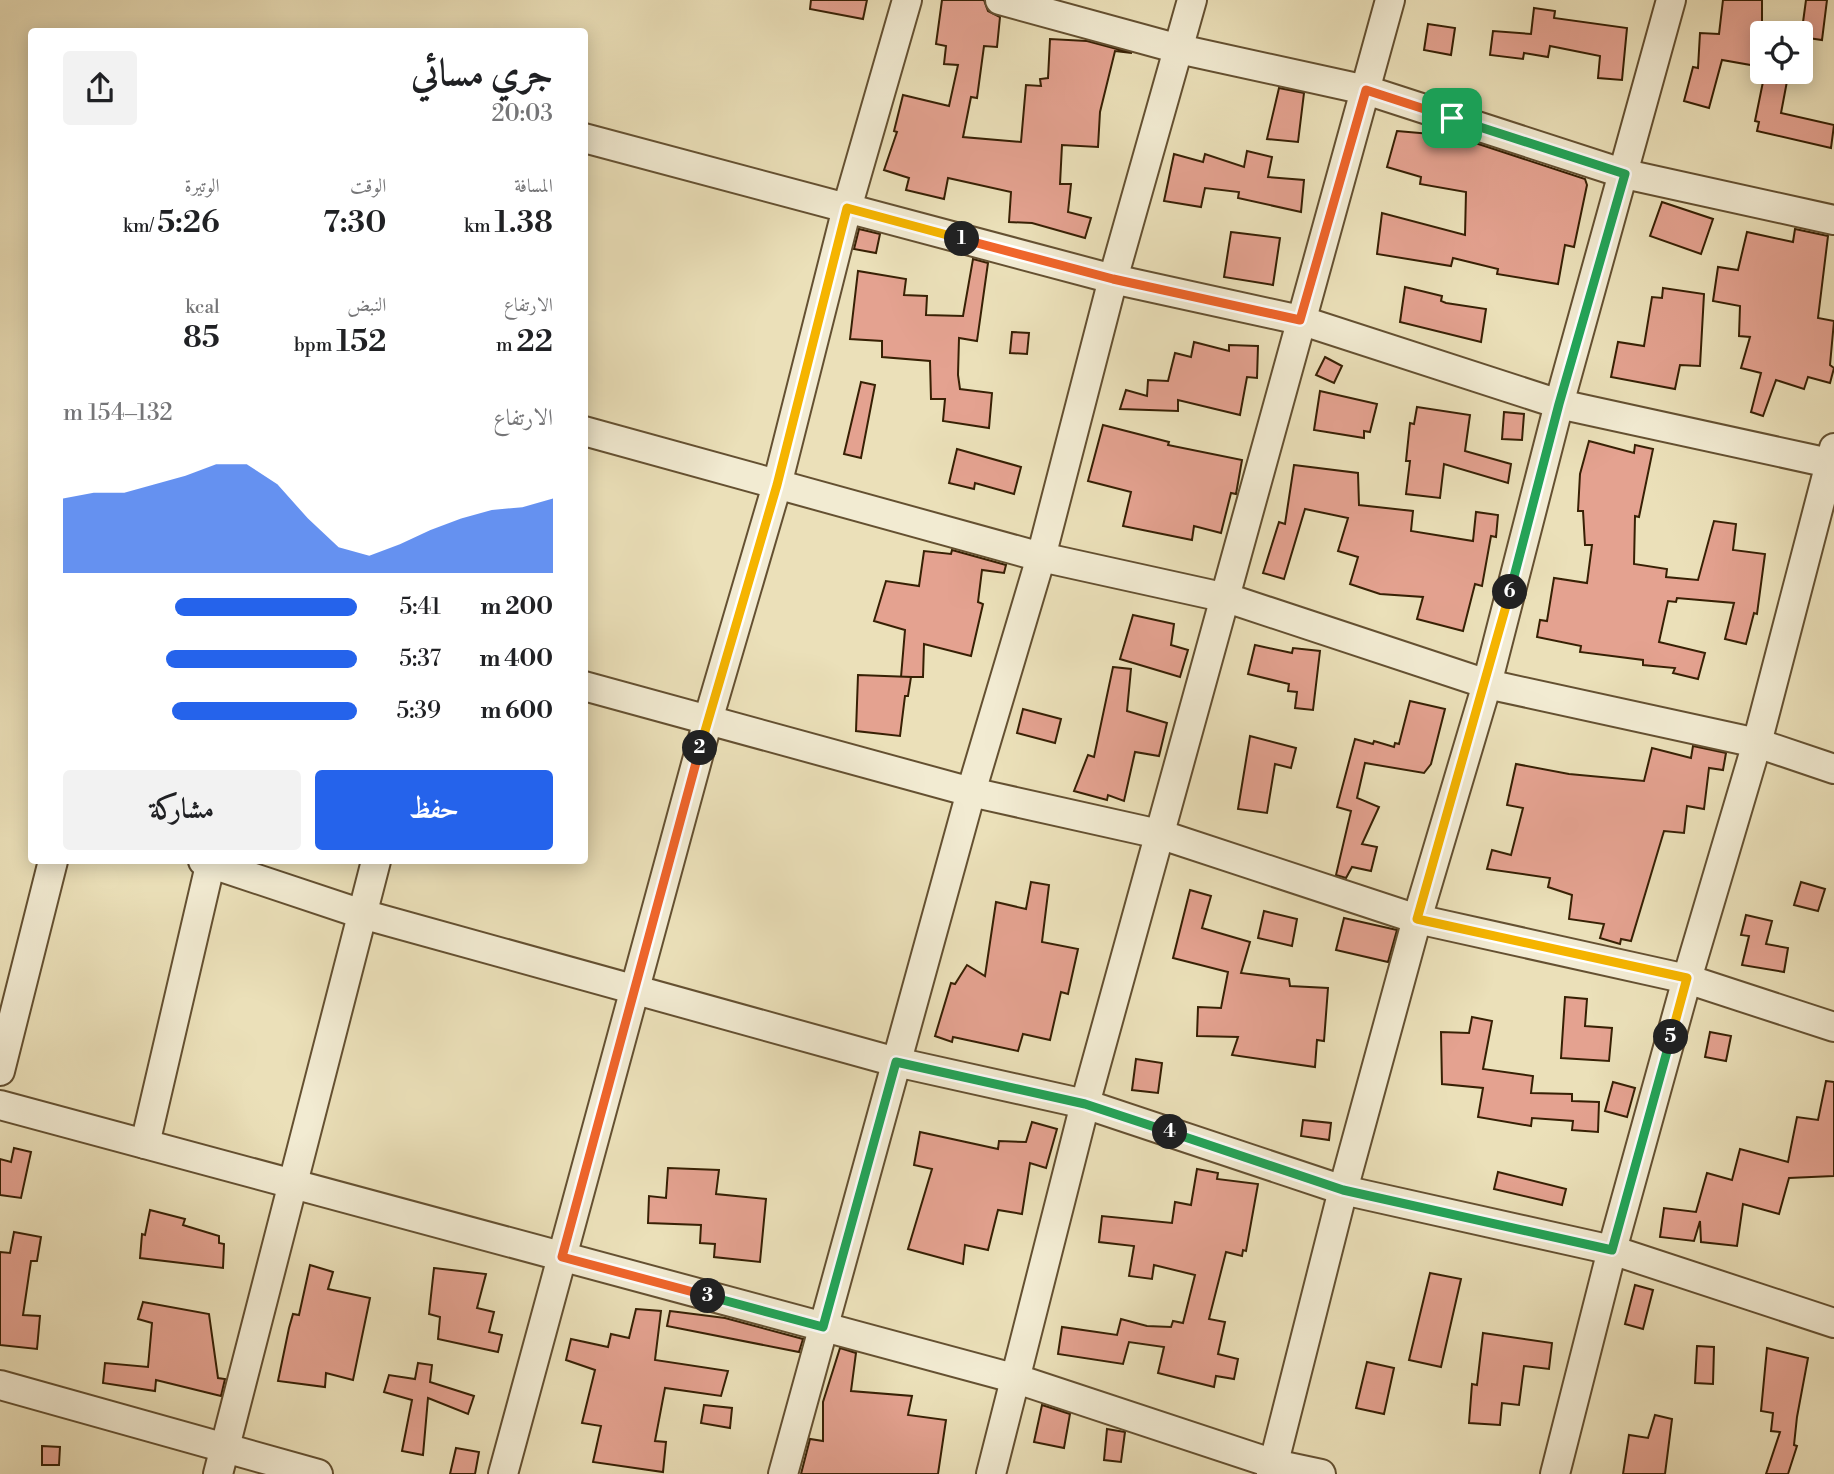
<!DOCTYPE html>
<html lang="ar">
<meta charset="utf-8">
<style>
:root{--surface:#fff;--page:#f2f2f2;--text:#202124;--muted:#757577;--accent:#2563eb}
body{margin:0;font-family:"Libre Bodoni",Amiri,serif;background:var(--page);color:var(--text);direction:rtl;height:100vh;display:flex;flex-direction:column;font-size:26px;white-space:nowrap}
*{box-sizing:border-box;margin:0}
p{font-size:23px;color:var(--muted)}
.icon{flex:none;width:38px;height:38px;fill:none;stroke:currentColor;stroke-width:2;stroke-linecap:round;stroke-linejoin:round}
.map{position:relative;flex:1;overflow:hidden;direction:ltr}
.side{position:absolute;left:28px;top:28px;width:560px;height:836px;display:flex;flex-direction:column;background:var(--surface);border-radius:7px;box-shadow:0 4px 18px #0003;direction:rtl}
.side>*{flex:none}
.fabs{position:absolute;left:1750px;top:21px;display:grid;gap:14px}
.fabs a{display:grid;place-items:center;width:63px;height:63px;border-radius:7px;background:var(--surface);box-shadow:0 4px 18px #0003;font-size:35px}
.pin{position:absolute;display:grid;place-items:center;width:60px;height:60px;color:#fff;margin:-30px;border-radius:14px;box-shadow:0 4px 10px #0006}
.km{position:absolute;width:35px;height:35px;margin:-18px;border-radius:50%;background:#222;color:#fff;font-size:19px;line-height:35px;text-align:center}
.round{display:grid;place-items:center;flex:none;width:74px;height:74px;border-radius:7px;background:var(--page)}
.overview{display:flex;align-items:center;justify-content:space-between;height:119px;padding:0 35px}
h1{font-size:38px;font-weight:600;line-height:52px}
.figures{display:grid;grid-template-columns:repeat(3,1fr);gap:10px;height:119px;padding:7px 35px}
.figures div{display:grid;align-content:center}
.figures b{font-size:30px;font-weight:600}
.figures small{font-size:19px;font-weight:400}
.figures p{font-size:19px}
.chart{height:196px;padding:14px 35px}
.chart p{display:flex;justify-content:space-between}
.chart svg{width:100%;height:126px;margin-top:7px;fill:var(--accent);opacity:.7}
.action{display:flex;gap:14px;margin-top:auto;padding:14px 35px}
.action a{flex:1;height:80px;border-radius:7px;background:var(--accent);color:#fff;font-size:28px;font-weight:600;line-height:80px;text-align:center}
.action a+a{background:var(--page);color:var(--text)}
ul{padding:0 35px;list-style:none;font-size:23px}
li{display:grid;grid-template-columns:112px 84px 1fr;align-items:center;height:52px}
li i{height:18px;border-radius:9px;background:var(--accent)}
.map>svg:first-child{display:block}
.building{fill:#e4a290;stroke:#372004;stroke-width:2}
.lines{fill:none;stroke-linecap:round;stroke-linejoin:round}
.minor-casing{stroke:#645031;stroke-width:32}
.minor{stroke:#f2ebd2;stroke-width:28}
.split-1-casing{stroke:#fff;stroke-width:14}
.split-2-casing{stroke:#fff;stroke-width:14}
.split-3-casing{stroke:#fff;stroke-width:14}
.split-4-casing{stroke:#fff;stroke-width:14}
.split-5-casing{stroke:#fff;stroke-width:14}
.split-6-casing{stroke:#fff;stroke-width:14}
.split-7-casing{stroke:#fff;stroke-width:14}
.split-1{stroke:#f0652b;stroke-width:9}
.split-2{stroke:#f5b400;stroke-width:9}
.split-3{stroke:#f0652b;stroke-width:9}
.split-4{stroke:#22a559;stroke-width:9}
.split-5{stroke:#22a559;stroke-width:9}
.split-6{stroke:#f5b400;stroke-width:9}
.split-7{stroke:#22a559;stroke-width:9}
</style>
<div class="map">
<svg width="1834" height="1474" viewBox="0 0 1834 1474">
<rect width="100%" height="100%" fill="#ebe0b9"/>
<filter id="stains"><feTurbulence type="fractalNoise" baseFrequency=".00286" numOctaves="4"/><feColorMatrix values="0 0 0 0 .2 0 0 0 0 .09 0 0 0 0 .02 0 0 0 .5 -.17"/></filter>
<radialGradient id="worn" r=".72"><stop offset=".6" stop-color="#630" stop-opacity="0"/><stop offset="1" stop-color="#630" stop-opacity=".3"/></radialGradient>
<g class="building">
<polygon points="811,0 867,0 863,19 810,9"/>
<polygon points="942,0 984,0 988,11 1000,17 997,47 984,46 977,98 971,97 963,137 1021,142 1026,85 1041,86 1040,79 1048,78 1050,39 1087,41 1132,53 1115,51 1100,112 1098,147 1062,145 1060,184 1071,184 1068,212 1091,218 1085,238 1032,223 1009,222 1011,192 948,178 944,199 906,190 909,178 884,170 897,132 894,131 903,95 949,106 958,65 944,64 946,46 936,44"/>
<polygon points="1723,0 1762,0 1762,67 1722,60 1709,108 1684,101 1693,67 1698,68 1700,33 1719,34"/>
<polygon points="1806,0 1827,0 1822,40 1801,37"/>
<polygon points="1534,8 1555,11 1554,18 1627,28 1622,80 1598,78 1600,56 1550,46 1548,57 1524,53 1523,59 1490,55 1493,31 1531,34"/>
<polygon points="1428,24 1455,28 1451,55 1424,50"/>
<polygon points="1765,72 1788,76 1781,113 1834,125 1831,148 1757,131 1759,122 1755,121"/>
<polygon points="1279,88 1304,93 1298,142 1267,139"/>
<polygon points="1397,131 1454,136 1585,179 1587,185 1574,247 1565,245 1558,284 1497,274 1498,269 1453,258 1451,266 1377,254 1382,213 1465,235 1466,192 1420,184 1421,177 1387,167"/>
<polygon points="1247,151 1272,157 1268,177 1304,180 1301,212 1238,198 1239,192 1205,188 1201,207 1164,201 1174,154 1203,162 1205,154 1244,167"/>
<polygon points="1662,202 1713,219 1701,254 1650,236"/>
<polygon points="859,229 880,234 876,253 854,249"/>
<polygon points="1795,229 1828,236 1818,318 1834,321 1830,365 1834,368 1830,383 1808,377 1804,389 1776,380 1763,416 1751,412 1761,373 1741,368 1750,337 1739,336 1740,306 1713,301 1718,267 1738,270 1747,232 1793,242"/>
<polygon points="1231,232 1280,238 1273,285 1224,277"/>
<polygon points="973,259 988,263 977,341 959,338 958,375 960,389 992,393 989,428 943,421 945,399 931,399 930,361 882,357 882,341 850,339 858,271 906,279 904,295 927,296 926,315 963,316"/>
<polygon points="1405,287 1442,296 1441,301 1446,303 1486,309 1481,342 1400,322"/>
<polygon points="1663,288 1704,294 1700,366 1680,365 1675,389 1611,377 1618,342 1644,346 1652,297 1662,298"/>
<polygon points="1012,332 1029,333 1027,354 1010,353"/>
<polygon points="1194,342 1229,351 1229,345 1258,346 1257,378 1247,377 1240,415 1178,400 1178,411 1120,409 1126,390 1147,396 1148,380 1168,381 1175,353 1191,357"/>
<polygon points="1325,357 1342,366 1334,383 1316,375"/>
<polygon points="861,382 875,385 861,458 844,454"/>
<polygon points="1320,391 1377,404 1370,432 1364,431 1364,438 1314,430"/>
<polygon points="1417,407 1470,415 1465,451 1511,464 1508,483 1444,464 1440,498 1406,494 1410,461 1406,461 1410,423 1414,424"/>
<polygon points="1504,412 1524,414 1522,440 1502,439"/>
<polygon points="1103,425 1169,442 1168,445 1242,460 1236,494 1231,493 1221,533 1194,526 1192,540 1123,526 1131,492 1088,481"/>
<polygon points="1589,441 1634,453 1635,445 1653,449 1639,517 1635,516 1634,564 1667,569 1666,577 1698,580 1714,521 1736,524 1733,550 1765,554 1757,614 1754,613 1746,644 1725,639 1734,603 1677,598 1676,602 1668,601 1659,642 1705,653 1698,679 1673,673 1675,668 1643,665 1643,660 1580,652 1581,646 1537,637 1540,620 1547,621 1554,578 1587,583 1592,545 1585,545 1583,511 1578,511 1580,474"/>
<polygon points="957,449 1021,467 1014,494 975,483 974,489 949,483"/>
<polygon points="1294,465 1358,473 1359,505 1413,511 1411,531 1473,541 1476,512 1498,515 1496,537 1491,536 1482,586 1475,584 1463,631 1417,619 1423,597 1380,594 1350,584 1358,557 1338,551 1348,518 1305,509 1284,579 1263,573 1279,522 1285,524"/>
<polygon points="952,550 1006,565 1004,573 982,570 978,602 983,604 971,656 924,644 923,677 901,677 905,630 874,621 886,581 919,586 924,551 951,554"/>
<polygon points="1133,615 1174,624 1171,645 1188,650 1180,677 1120,659"/>
<polygon points="1255,645 1292,653 1293,648 1320,651 1313,710 1295,708 1297,692 1288,691 1289,684 1248,674"/>
<polygon points="1113,667 1131,669 1127,711 1167,723 1159,756 1135,752 1124,801 1108,795 1107,800 1074,791 1088,755 1094,757"/>
<polygon points="858,675 911,677 908,696 905,696 900,736 856,731"/>
<polygon points="1410,701 1445,709 1431,764 1424,773 1365,763 1357,798 1379,807 1362,844 1377,847 1371,871 1352,867 1346,878 1336,875 1351,811 1337,807 1355,739 1373,744 1374,741 1394,747 1395,743 1399,744"/>
<polygon points="1023,709 1061,719 1055,743 1017,733"/>
<polygon points="1250,736 1296,748 1291,768 1275,764 1267,813 1238,809"/>
<polygon points="1693,746 1726,753 1723,770 1709,768 1704,809 1687,806 1684,833 1664,831 1631,941 1621,939 1620,944 1600,938 1604,924 1569,919 1572,895 1548,887 1550,878 1487,869 1492,850 1511,855 1523,808 1507,805 1516,764 1569,774 1644,781 1652,748 1691,758"/>
<polygon points="1031,882 1049,885 1042,942 1078,949 1068,994 1061,992 1050,1040 1023,1034 1018,1051 953,1037 952,1042 935,1036 951,983 955,984 967,965 985,976 996,902 1026,909"/>
<polygon points="1801,882 1825,889 1818,911 1794,905"/>
<polygon points="1190,890 1211,896 1202,928 1250,942 1241,973 1289,979 1290,986 1328,988 1324,1041 1317,1040 1315,1067 1232,1055 1238,1037 1197,1036 1198,1007 1221,1008 1228,972 1173,958"/>
<polygon points="1264,911 1297,919 1292,946 1258,938"/>
<polygon points="1746,915 1772,921 1766,944 1788,948 1784,972 1742,965 1749,936 1741,935"/>
<polygon points="1344,918 1397,930 1388,962 1336,950"/>
<polygon points="1565,997 1587,999 1585,1026 1612,1028 1609,1061 1561,1058"/>
<polygon points="1472,1017 1492,1021 1483,1069 1533,1076 1531,1093 1572,1094 1572,1101 1599,1102 1598,1132 1572,1130 1573,1121 1532,1118 1531,1126 1478,1117 1483,1088 1442,1084 1441,1032 1469,1033"/>
<polygon points="1710,1032 1731,1036 1726,1061 1705,1057"/>
<polygon points="1136,1059 1162,1063 1158,1093 1132,1090"/>
<polygon points="1826,1081 1834,1082 1834,1176 1789,1178 1779,1214 1743,1204 1737,1246 1701,1242 1700,1221 1694,1241 1660,1237 1664,1208 1696,1212 1707,1173 1732,1180 1740,1149 1788,1162 1797,1117 1818,1120"/>
<polygon points="1613,1082 1635,1088 1627,1117 1605,1111"/>
<polygon points="1303,1120 1331,1123 1329,1140 1301,1136"/>
<polygon points="1032,1122 1057,1129 1046,1168 1030,1163 1022,1214 998,1210 988,1250 965,1245 963,1264 908,1249 932,1169 914,1165 920,1132 998,1149 999,1141 1026,1142"/>
<polygon points="14,1148 31,1152 21,1198 0,1195 0,1159 11,1162"/>
<polygon points="668,1168 719,1170 716,1194 766,1199 760,1262 714,1257 715,1244 700,1243 701,1225 648,1223 649,1196 666,1198"/>
<polygon points="1197,1169 1218,1173 1217,1179 1258,1184 1246,1251 1243,1250 1242,1256 1226,1252 1209,1319 1225,1322 1218,1354 1238,1359 1234,1379 1216,1376 1214,1387 1158,1373 1164,1347 1129,1342 1123,1364 1058,1354 1062,1327 1117,1335 1121,1319 1147,1326 1171,1327 1173,1321 1183,1323 1195,1275 1154,1265 1152,1279 1129,1276 1134,1246 1099,1242 1102,1216 1172,1223 1175,1202 1191,1205"/>
<polygon points="1498,1172 1566,1189 1562,1205 1494,1189"/>
<polygon points="150,1210 185,1219 183,1225 219,1236 219,1243 224,1244 223,1268 140,1258 142,1234 145,1235"/>
<polygon points="14,1232 41,1237 37,1261 31,1261 23,1315 40,1316 37,1349 0,1345 0,1252 10,1253"/>
<polygon points="310,1265 333,1272 328,1289 370,1298 353,1380 326,1373 325,1387 278,1381 289,1328 293,1314 299,1315"/>
<polygon points="434,1268 486,1274 477,1308 494,1312 489,1332 502,1335 498,1352 438,1339 440,1317 429,1314"/>
<polygon points="1430,1273 1461,1279 1441,1367 1409,1360"/>
<polygon points="1635,1285 1653,1290 1643,1329 1625,1324"/>
<polygon points="143,1302 209,1314 218,1378 225,1379 221,1396 156,1380 155,1391 103,1383 105,1363 148,1367 152,1323 138,1319"/>
<polygon points="636,1309 661,1311 655,1360 728,1371 721,1396 665,1388 655,1441 666,1442 663,1472 593,1462 601,1426 582,1423 595,1370 566,1360 571,1339 608,1347 611,1334 629,1338"/>
<polygon points="670,1311 725,1318 803,1339 799,1352 667,1326"/>
<polygon points="1483,1333 1552,1343 1549,1369 1524,1366 1519,1405 1502,1403 1500,1425 1469,1423 1472,1384 1477,1385"/>
<polygon points="1697,1346 1714,1347 1713,1384 1695,1383"/>
<polygon points="840,1348 856,1353 851,1391 912,1396 908,1415 946,1420 938,1474 801,1474 810,1439 823,1441 823,1402"/>
<polygon points="1767,1348 1808,1358 1797,1417 1794,1445 1797,1446 1788,1474 1766,1474 1780,1432 1771,1431 1773,1413 1761,1411"/>
<polygon points="1367,1362 1394,1368 1384,1414 1356,1408"/>
<polygon points="418,1363 432,1365 430,1382 474,1396 468,1414 428,1398 423,1455 402,1451 412,1400 384,1392 389,1375 415,1379"/>
<polygon points="704,1405 732,1408 730,1428 701,1423"/>
<polygon points="1042,1405 1070,1414 1064,1448 1034,1442"/>
<polygon points="1655,1415 1672,1419 1665,1474 1623,1474 1629,1435 1648,1438"/>
<polygon points="1107,1429 1125,1432 1121,1462 1104,1460"/>
<polygon points="42,1446 60,1447 59,1465 42,1465"/>
<polygon points="456,1448 479,1452 475,1474 450,1474"/>
</g>
<g class="lines">
<defs>
<g id="minor">
<polyline points="1000,0 1179,49 1366,90 1625,174 1834,220"/>
<polyline points="584,138 1113,279 1300,320 1559,404 1834,464"/>
<polyline points="584,431 1041,557 1227,598 1487,684 1757,743 1834,769"/>
<polyline points="584,686 971,792 1159,834 1417,919 1687,979 1834,1027"/>
<polyline points="203,861 362,914 896,1062 1085,1104 1343,1190 1612,1250 1834,1323"/>
<polyline points="0,1071 53,861"/>
<polyline points="0,1105 1017,1379 1274,1464 1321,1474"/>
<polyline points="145,1144 211,861"/>
<polyline points="0,1385 318,1474"/>
<polyline points="218,1474 376,861"/>
<polyline points="503,1474 708,720 777,485 847,208 907,0"/>
<polyline points="783,1474 971,792 1041,557 1113,279 1192,0"/>
<polyline points="991,1474 1085,1104 1390,0"/>
<polyline points="1271,1474 1343,1190 1417,919 1487,684 1559,404 1671,0"/>
<polyline points="1555,1474 1612,1250 1687,979 1757,743 1834,448"/>
</g>
</defs>
<use href="#minor" class="minor-casing"/>
<use href="#minor" class="minor"/>
</g>
<g class="lines">
<defs>
<polyline id="split-1" points="962,239 1113,279 1300,320 1366,90 1452,118"/>
<polyline id="split-2" points="700,748 777,485 847,208 962,239"/>
<polyline id="split-3" points="700,748 562,1257 708,1296"/>
<polyline id="split-4" points="708,1296 823,1327 896,1062 1085,1104 1170,1132"/>
<polyline id="split-5" points="1170,1132 1343,1190 1612,1250 1671,1037"/>
<polyline id="split-6" points="1510,592 1417,919 1687,978 1671,1037"/>
<polyline id="split-7" points="1452,118 1625,174 1559,404 1510,592"/>
</defs>
<use href="#split-1" class="split-1-casing"/>
<use href="#split-2" class="split-2-casing"/>
<use href="#split-3" class="split-3-casing"/>
<use href="#split-4" class="split-4-casing"/>
<use href="#split-5" class="split-5-casing"/>
<use href="#split-6" class="split-6-casing"/>
<use href="#split-7" class="split-7-casing"/>
<use href="#split-1" class="split-1"/>
<use href="#split-2" class="split-2"/>
<use href="#split-3" class="split-3"/>
<use href="#split-4" class="split-4"/>
<use href="#split-5" class="split-5"/>
<use href="#split-6" class="split-6"/>
<use href="#split-7" class="split-7"/>
</g>
<rect width="100%" height="100%" filter="url(#stains)"/>
<rect width="100%" height="100%" fill="url(#worn)"/>
</svg>
<div class="fabs">
<a><svg class="icon" aria-label="locate" viewBox="0 0 24 24"><circle cx="12" cy="12" r="6"/><path d="M12 2v4M12 18v4M2 12h4M18 12h4"/></svg></a>
</div>
<div class="pin" style="left:1452px;top:118px;background:#1e9e55"><svg class="icon" aria-label="arrive" viewBox="0 0 24 24"><path d="M6 21V4h12l-3 4 3 4H6"/></svg></div>
<b class="km" style="left:962px;top:239px">1</b>
<b class="km" style="left:700px;top:748px">2</b>
<b class="km" style="left:708px;top:1296px">3</b>
<b class="km" style="left:1170px;top:1132px">4</b>
<b class="km" style="left:1671px;top:1037px">5</b>
<b class="km" style="left:1510px;top:592px">6</b>
<section class="side">
<div class="overview"><div><h1>جري مسائي</h1><p>20:03</p></div><a class="round"><svg class="icon" aria-label="share" viewBox="0 0 24 24"><path d="M12 15V3M7 8l5-5 5 5M5 13v7h14v-7"/></svg></a></div>
<div class="figures">
<div><p>المسافة</p><b>1.38<small> km</small></b></div>
<div><p>الوقت</p><b>7:30</b></div>
<div><p>الوتيرة</p><b>5:26<small> /km</small></b></div>
</div>
<div class="figures">
<div><p>الارتفاع</p><b>22<small> m</small></b></div>
<div><p>النبض</p><b>152<small> bpm</small></b></div>
<div><p>kcal</p><b>85</b></div>
</div>
<div class="chart"><p><span>الارتفاع</span>132–154 m</p>
<svg viewBox="0 0 160 44" preserveAspectRatio="none"><path d="M0 44V18L10 16L20 16L30 13L40 10L50 6L60 6L70 13L80 25L90 35L100 38L110 34L120 29L130 25L140 22L150 21L160 18V44z"/></svg>
</div>
<ul>
<li><b>200 m</b>5:41<i style="width:62%"></i></li>
<li><b>400 m</b>5:37<i style="width:65%"></i></li>
<li><b>600 m</b>5:39<i style="width:63%"></i></li>
</ul>
<div class="action"><a>حفظ</a><a>مشاركة</a></div>
</section>
</div>
